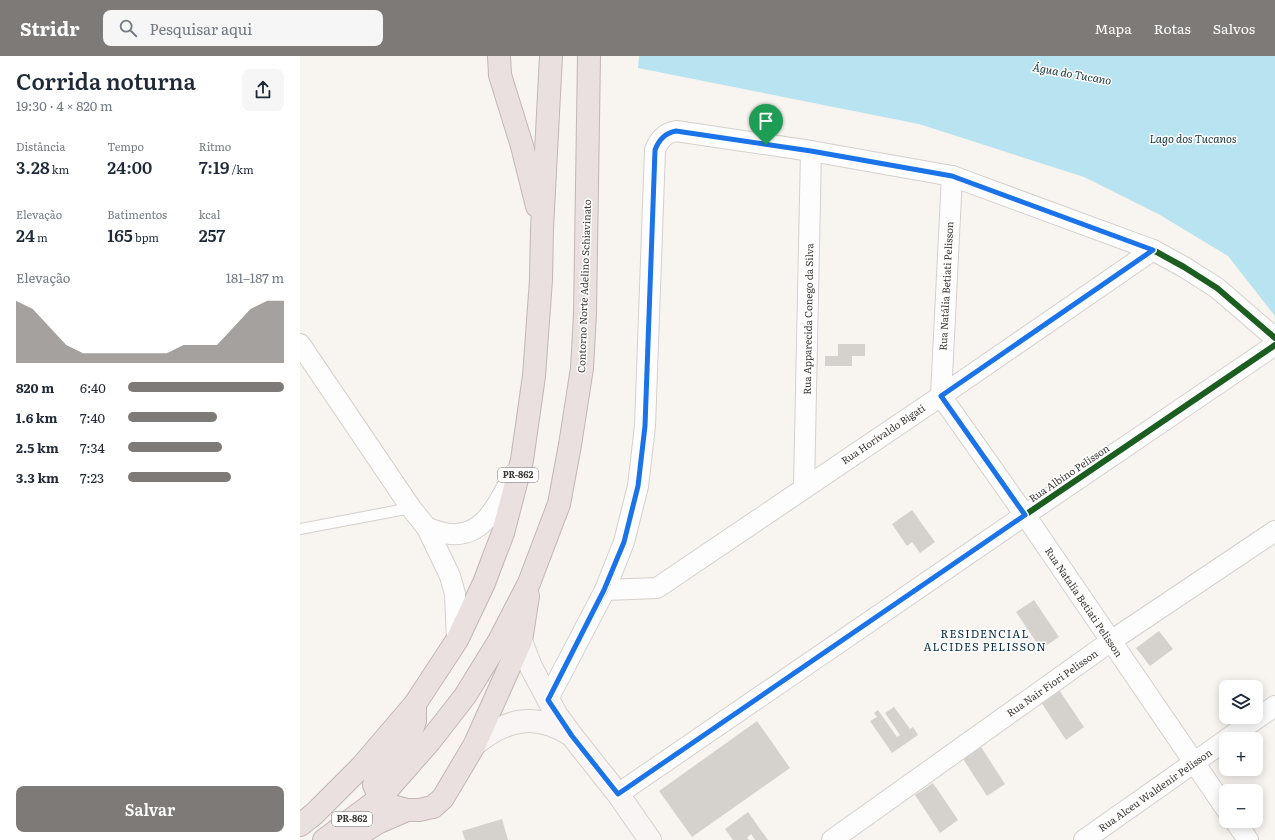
<!DOCTYPE html>
<html lang="pt">
<meta charset="utf-8">
<style>
:root{--surface:#fff;--page:#f6f6f7;--text:#1f2937;--muted:#747a83;--accent:#7e7a77}
body{margin:0;font-family:Literata,serif;background:var(--page);color:var(--text);height:100vh;display:flex;flex-direction:column;font-size:15px;white-space:nowrap}
*{box-sizing:border-box;margin:0}
p{font-size:13px;color:var(--muted)}
.icon{flex:none;width:22px;height:22px;fill:none;stroke:currentColor;stroke-width:2;stroke-linecap:round;stroke-linejoin:round}
.map{position:relative;flex:1;overflow:hidden}
.panel{display:flex;flex-direction:column;background:var(--surface);width:300px}
.panel>*{flex:none}
.buttons{position:absolute;left:919px;top:624px;display:grid;gap:8px}
.buttons a{display:grid;place-items:center;width:44px;height:44px;border-radius:8px;background:var(--surface);box-shadow:0 2px 10px #0003;font-size:20px}
.pin{position:absolute;display:grid;place-items:center;width:34px;height:34px;color:#fff;margin:-41px -17px;border-radius:50% 50% 50% 0;rotate:-45deg;box-shadow:0 0 4px #0007}
.pin .icon{rotate:45deg}
.round{display:grid;place-items:center;flex:none;width:42px;height:42px;border-radius:8px;background:var(--page)}
.headline{display:flex;align-items:center;justify-content:space-between;height:68px;padding:0 16px}
h1{font-size:22px;font-weight:600;line-height:30px}
.metrics{display:grid;grid-template-columns:repeat(3,1fr);gap:6px;height:68px;padding:4px 16px}
.metrics div{display:grid;align-content:center}
.metrics b{font-size:17px;font-weight:600}
.metrics small{font-size:11px;font-weight:400}
.metrics p{font-size:11px}
.chart{height:112px;padding:8px 16px}
.chart p{display:flex;justify-content:space-between}
.chart svg{width:100%;height:72px;margin-top:4px;fill:var(--accent);opacity:.7}
.action{display:flex;gap:8px;margin-top:auto;padding:8px 16px}
.action a{flex:1;height:46px;border-radius:8px;background:var(--accent);color:#fff;font-size:16px;font-weight:600;line-height:46px;text-align:center}
ul{padding:0 16px;list-style:none;font-size:13px}
li{display:grid;grid-template-columns:64px 48px 1fr;align-items:center;height:30px}
li i{height:10px;border-radius:5px;background:var(--accent)}
header{display:flex;align-items:center;gap:24px;box-sizing:border-box;height:56px;padding:0 20px;background:var(--accent);color:#fff}
header strong{font-size:19px}
nav{display:flex;gap:22px;margin-inline-start:auto;font-size:14px}
.search{width:280px;height:36px;background:var(--page);display:flex;align-items:center;gap:10px;box-sizing:border-box;padding:0 14px;border-radius:8px;color:var(--muted);font-size:15px}
main{display:flex;flex:1;min-height:0}
.map>svg:first-child{display:block}
.water{fill:#b8e3f0}
.building{fill:#d5d2ce}
.lines{fill:none;stroke-linecap:round;stroke-linejoin:round}
.lane-casing{stroke:#d4d0cd;stroke-width:12}
.street-casing{stroke:#d4d0cd;stroke-width:22}
.secondary-casing{stroke:#d4d0cd;stroke-width:24}
.highway-casing{stroke:#c2b6b3;stroke-width:24}
.lane{stroke:#fefdfd;stroke-width:10}
.street{stroke:#fefdfd;stroke-width:20}
.secondary{stroke:#f8f5f4;stroke-width:22}
.highway{stroke:#ebe0e0;stroke-width:22}
.cycleway-casing{stroke:#fff;stroke-width:8}
.cycleway{stroke:#1b5e20;stroke-width:6}
.route-casing{stroke:#fff;stroke-width:8}
.route{stroke:#1a73e8;stroke-width:5}
.labels{text-anchor:middle;stroke-width:3;stroke-linejoin:round;paint-order:stroke}
.shield{fill:#fff;stroke:#767472;stroke-width:1}
.shield-label{font-size:9px;font-weight:bold;fill:#3c3936}
.street-label{font-size:10px;fill:#3c3936;stroke:#fff}
.water-label{font-size:11px;font-style:italic;fill:#16363f;stroke:#fff}
.neighbourhood-label{font-size:11px;letter-spacing:1px;fill:#062c44;stroke:#fff}
</style>
<header>
<strong>Stridr</strong>
<div class="search"><svg class="icon" aria-label="search" viewBox="0 0 24 24"><circle cx="10" cy="10" r="6"/><path d="M15 15l6 6"/></svg>Pesquisar aqui</div>
<nav><a>Mapa</a><a>Rotas</a><a>Salvos</a></nav>
</header>
<main>
<section class="panel">
<div class="headline"><div><h1>Corrida noturna</h1><p>19:30 · 4 × 820 m</p></div><a class="round"><svg class="icon" aria-label="share" viewBox="0 0 24 24"><path d="M12 15V3M7 8l5-5 5 5M5 13v7h14v-7"/></svg></a></div>
<div class="metrics">
<div><p>Distância</p><b>3.28<small> km</small></b></div>
<div><p>Tempo</p><b>24:00</b></div>
<div><p>Ritmo</p><b>7:19<small> /km</small></b></div>
</div>
<div class="metrics">
<div><p>Elevação</p><b>24<small> m</small></b></div>
<div><p>Batimentos</p><b>165<small> bpm</small></b></div>
<div><p>kcal</p><b>257</b></div>
</div>
<div class="chart"><p><span>Elevação</span>181–187 m</p>
<svg viewBox="0 0 160 44" preserveAspectRatio="none"><path d="M0 44V6L10 11L20 22L30 33L40 38L50 38L60 38L70 38L80 38L90 38L100 33L110 33L120 33L130 22L140 11L150 6L160 6V44z"/></svg>
</div>
<ul>
<li><b>820 m</b>6:40<i style="width:100%"></i></li>
<li><b>1.6 km</b>7:40<i style="width:57%"></i></li>
<li><b>2.5 km</b>7:34<i style="width:60%"></i></li>
<li><b>3.3 km</b>7:23<i style="width:66%"></i></li>
</ul>
<div class="action"><a>Salvar</a></div>
</section>
<div class="map">
<svg width="975" height="784" viewBox="0 0 975 784">
<rect width="100%" height="100%" fill="#f8f4f0"/>
<polygon class="water" points="339,0 975,0 975,260 928,200 860,159 784,121 619,68 338,12"/>
<g class="building">
<polygon points="538,288 565,288 565,300 552,300 552,310 525,310 525,300 538,300"/>
<polygon points="612,454 635,486 620,497 612,486 607,490 592,468"/>
<polygon points="734,544 759,581 741,593 716,556"/>
<polygon points="859,575 873,593 850,610 836,592"/>
<polygon points="759,634 784,671 766,684 741,646"/>
<polygon points="594,651 610,673 613,671 618,679 592,697 570,665 577,661 574,657 578,654 597,681 600,679 585,657"/>
<polygon points="457,665 490,712 392,781 359,735"/>
<polygon points="681,691 705,728 687,740 663,703"/>
<polygon points="633,727 658,764 640,777 615,739"/>
<polygon points="448,756 468,784 455,784 451,778 447,782 449,784 433,784 425,773"/>
<polygon points="202,763 208,784 165,784 162,775"/>
</g>
<g class="lines">
<defs>
<polyline id="lane" points="0,473 111,452"/>
<g id="street">
<polyline points="652,120 641,340 725,459 926,753"/>
<polyline points="0,288 111,452 127,472 150,520 155,538 157,584"/>
<polyline points="504,431 511,95"/>
<path d="M127 472C135 474 143 478 151 478 186 481 200 443 214 418"/>
<polyline points="305,534 357,532 641,340 853,194"/>
<path d="M248 643 305 534 324 486 338 430 345 370 355 94C359 83 365 77 376 75L511 95 652 120 853 194 884 211 917 232 975 282"/>
<polyline points="927,683 975,650"/>
<polyline points="318,738 725,459 975,289"/>
<polyline points="935,765 948,784"/>
<polyline points="532,784 811,585 975,475"/>
<polyline points="784,784 926,684"/>
</g>
<g id="secondary">
<polyline points="221,585 231,611 256,658 272,680 318,738 350,784"/>
<path d="M175 688C207 663 235 656 271 679"/>
</g>
<g id="highway">
<polyline points="199,0 200,19 222,90 237,150"/>
<polyline points="115,648 115,665 111,677 77,717 74,729 80,742 93,750 107,754 119,754 133,751 143,742 175,688 221,585 228,540"/>
<polyline points="0,769 14,758 62,710 115,648 157,584 184,527 193,503 203,477 222,404 234,320 241,224 242,173 251,0"/>
<polyline points="24,784 80,742 130,685 165,640 199,585 229,527 259,448 270,389 282,312 285,258 289,0"/>
<polyline points="51,784 77,767 107,754"/>
</g>
</defs>
<use href="#lane" class="lane-casing"/>
<use href="#street" class="street-casing"/>
<use href="#secondary" class="secondary-casing"/>
<use href="#highway" class="highway-casing"/>
<use href="#lane" class="lane"/>
<use href="#street" class="street"/>
<use href="#secondary" class="secondary"/>
<use href="#highway" class="highway"/>
<defs>
<g id="cycleway">
<path d="M248 643 305 534 324 486 338 430 345 370 355 94C359 83 365 77 376 75L511 95 652 120 853 194 884 211 917 232 975 282"/>
<polyline points="318,738 725,459 975,289"/>
</g>
</defs>
<use href="#cycleway" class="cycleway-casing"/>
<use href="#cycleway" class="cycleway"/>
</g>
<g class="lines">
<defs>
<path id="route" d="M376 75 511 95 652 120 853 194 641 340 725 459 318 738 272 680 248 644 304 534 324 486 338 430 345 370 355 94C359 83 365 77 376 75Z"/>
</defs>
<use href="#route" class="route-casing"/>
<use href="#route" class="route"/>
</g>
<g class="labels">
<g class="shield">
<rect x="198" y="412" width="40" height="14" rx="3"/>
<rect x="32" y="756" width="40" height="14" rx="3"/>
</g>
<g class="shield-label">
<text x="218" y="422">PR-862</text>
<text x="52" y="766">PR-862</text>
</g>
<g class="street-label">
<text transform="translate(284 230) rotate(-88)" y="4">Contorno Norte Adelino Schiavinato</text>
<text transform="translate(646 230) rotate(-87)" y="4">Rua Natália Betiati Pelisson</text>
<text transform="translate(508 263) rotate(-89)" y="4">Rua Apparecida Conego da Silva</text>
<text transform="translate(583 378) rotate(-34)" y="4">Rua Horivaldo Bigati</text>
<text transform="translate(769 417) rotate(-34)" y="4">Rua Albino Pelisson</text>
<text transform="translate(784 546) rotate(56)" y="4">Rua Natalia Betiati Pelisson</text>
<text transform="translate(752 627) rotate(-35)" y="4">Rua Nair Fiori Pelisson</text>
<text transform="translate(855 734) rotate(-35)" y="4">Rua Alceu Waldenir Pelisson</text>
</g>
<g class="water-label">
<text transform="translate(772 18) rotate(10)" y="4">Água do Tucano</text>
<text x="893" y="87">Lago dos Tucanos</text>
</g>
<g class="neighbourhood-label">
<text x="685" y="582">RESIDENCIAL<tspan x="685" dy="13">ALCIDES PELISSON</tspan></text>
</g>
</g>
</svg>
<div class="buttons">
<a><svg class="icon" aria-label="layers" viewBox="0 0 24 24"><path d="M12 4l9 5-9 5-9-5zM3 14l9 5 9-5"/></svg></a>
<a>+</a>
<a>−</a>
</div>
<div class="pin" style="left:466px;top:89px;background:#1e9e55"><svg class="icon" aria-label="arrive" viewBox="0 0 24 24"><path d="M6 21V4h12l-3 4 3 4H6"/></svg></div>
</div>
</main>
